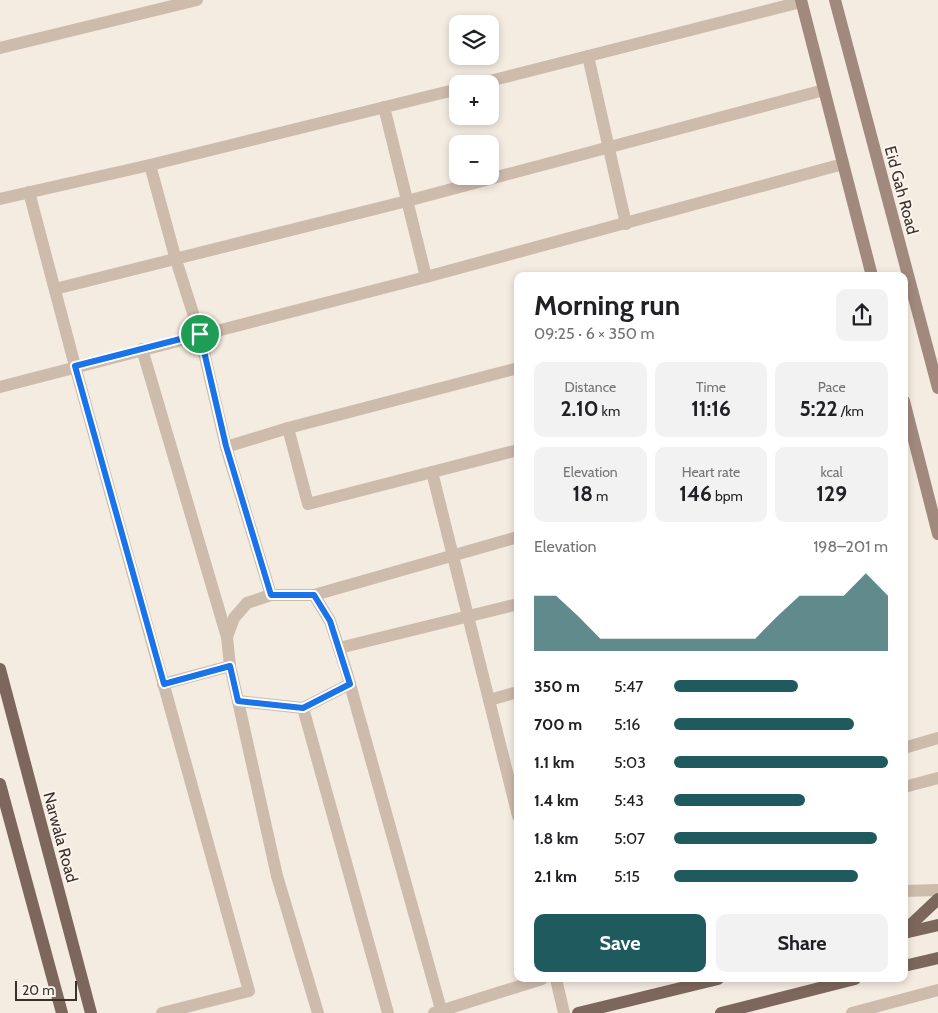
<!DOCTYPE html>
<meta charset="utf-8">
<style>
:root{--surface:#fff;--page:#f2f2f2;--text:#202124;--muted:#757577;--accent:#1f5a5e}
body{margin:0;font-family:Cabin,sans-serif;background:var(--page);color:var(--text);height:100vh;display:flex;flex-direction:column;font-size:19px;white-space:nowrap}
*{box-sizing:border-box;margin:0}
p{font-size:16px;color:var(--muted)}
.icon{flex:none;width:28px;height:28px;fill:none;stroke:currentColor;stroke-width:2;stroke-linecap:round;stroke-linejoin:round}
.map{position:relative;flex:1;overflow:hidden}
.side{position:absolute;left:514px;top:272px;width:394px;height:710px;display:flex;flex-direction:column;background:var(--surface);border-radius:10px;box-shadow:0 2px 8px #0003}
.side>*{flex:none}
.controls{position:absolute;left:449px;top:15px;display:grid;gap:10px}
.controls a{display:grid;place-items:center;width:50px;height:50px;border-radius:10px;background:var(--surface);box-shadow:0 2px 8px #0003;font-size:25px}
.scale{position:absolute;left:15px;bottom:12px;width:62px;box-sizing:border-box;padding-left:5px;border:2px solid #3b302b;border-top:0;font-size:14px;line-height:18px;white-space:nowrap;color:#3b302b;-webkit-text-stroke:4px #fbf5ee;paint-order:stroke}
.pin{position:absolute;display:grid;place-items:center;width:42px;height:42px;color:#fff;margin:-21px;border:2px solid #fff;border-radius:50%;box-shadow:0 1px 5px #0007}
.round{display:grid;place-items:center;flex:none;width:52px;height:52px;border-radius:10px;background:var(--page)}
.head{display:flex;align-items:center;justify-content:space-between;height:85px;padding:0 20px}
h1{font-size:28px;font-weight:800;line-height:38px}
.stats{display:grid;grid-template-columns:repeat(3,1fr);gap:8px;height:85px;padding:5px 20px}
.stats div{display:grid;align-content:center;border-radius:10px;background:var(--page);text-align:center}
.stats b{font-size:21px;font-weight:800}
.stats small{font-size:14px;font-weight:400}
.stats p{font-size:14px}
.chart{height:140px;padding:10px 20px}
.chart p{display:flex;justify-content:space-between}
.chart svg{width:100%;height:90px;margin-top:5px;fill:var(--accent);opacity:.7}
.button{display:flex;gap:10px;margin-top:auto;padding:10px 20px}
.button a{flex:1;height:58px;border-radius:10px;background:var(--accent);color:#fff;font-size:20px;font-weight:800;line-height:58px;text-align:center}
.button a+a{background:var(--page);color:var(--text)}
ul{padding:0 20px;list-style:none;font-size:16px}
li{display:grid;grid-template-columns:80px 60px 1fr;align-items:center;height:38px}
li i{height:12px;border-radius:6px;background:var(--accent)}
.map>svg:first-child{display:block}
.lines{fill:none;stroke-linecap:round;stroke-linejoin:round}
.minor{stroke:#cdbbac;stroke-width:12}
.secondary{stroke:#a18a7d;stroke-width:12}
.primary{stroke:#7d675c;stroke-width:12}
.route-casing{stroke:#fff;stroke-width:10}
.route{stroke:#1a73e8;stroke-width:6}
.labels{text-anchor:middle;stroke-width:4;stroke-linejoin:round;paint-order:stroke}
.street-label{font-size:16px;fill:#3b302b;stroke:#fbf5ee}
</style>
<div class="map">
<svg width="938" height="1013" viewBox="0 0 938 1013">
<rect width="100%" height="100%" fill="#f4ebe1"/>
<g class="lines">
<g class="minor">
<polyline points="0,48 197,0"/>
<polyline points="588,56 626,224"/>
<polyline points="478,84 801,2"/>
<polyline points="384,107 426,277"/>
<polyline points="150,165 176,260 200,335 226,447 271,595"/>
<polyline points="29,192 75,366 249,991 162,1013"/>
<polyline points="0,199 150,165 458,89"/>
<polyline points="55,289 407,201 824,90"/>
<polyline points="142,349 227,637"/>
<polyline points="0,387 426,277 843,164"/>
<polyline points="288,428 308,504 518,450"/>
<polyline points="226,447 288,428 518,368"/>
<polyline points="432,472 518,816"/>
<polyline points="314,595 518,537"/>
<polyline points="339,648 518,604"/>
<polyline points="163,684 230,666"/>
<polyline points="489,700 518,692"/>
<polyline points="238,701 277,876 318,1013"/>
<polyline points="303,708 350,684"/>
<polyline points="904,748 938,738"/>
<polyline points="904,787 938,778"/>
<polyline points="904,891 938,890"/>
<polyline points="556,979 564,1013"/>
<polyline points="388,1013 303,708 238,701 230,666 227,637 234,618 247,603 271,595 314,595 330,621 346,670 442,1013"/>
<polyline points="434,1013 542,979"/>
<polyline points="852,1013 938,990"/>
</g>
<g class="secondary">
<polyline points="801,0 872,276"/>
<polyline points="835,0 938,388"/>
<polyline points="904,401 938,534"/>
</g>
<g class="primary">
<polyline points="0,669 91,1013"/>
<polyline points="0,784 62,1013"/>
<polyline points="904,931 938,899"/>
<polyline points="904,933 938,925"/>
<polyline points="904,966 938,958"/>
<polyline points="578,1013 718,979"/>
<polyline points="721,1013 855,979"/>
</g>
</g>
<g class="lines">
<defs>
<polygon id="route" points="200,334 226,446 271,595 314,595 330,621 350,684 303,708 238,701 230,666 164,684 75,366"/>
</defs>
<use href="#route" class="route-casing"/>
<use href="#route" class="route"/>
</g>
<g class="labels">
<g class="street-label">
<text transform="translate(902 190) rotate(75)" y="6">Eid Gah Road</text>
<text transform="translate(61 837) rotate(75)" y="6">Narwala Road</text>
</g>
</g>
</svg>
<div class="controls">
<a><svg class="icon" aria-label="layers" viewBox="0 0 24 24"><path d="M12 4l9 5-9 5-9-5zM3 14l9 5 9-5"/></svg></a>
<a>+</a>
<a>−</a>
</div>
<div class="scale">20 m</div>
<div class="pin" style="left:200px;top:334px;background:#1e9e55"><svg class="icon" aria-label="arrive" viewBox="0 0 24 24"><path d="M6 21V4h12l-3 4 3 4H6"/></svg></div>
<section class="side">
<div class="head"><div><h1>Morning run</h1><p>09:25 · 6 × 350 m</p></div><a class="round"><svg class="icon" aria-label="share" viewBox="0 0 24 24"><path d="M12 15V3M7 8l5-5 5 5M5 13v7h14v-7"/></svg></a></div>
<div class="stats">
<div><p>Distance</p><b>2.10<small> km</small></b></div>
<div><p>Time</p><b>11:16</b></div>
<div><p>Pace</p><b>5:22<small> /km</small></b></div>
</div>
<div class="stats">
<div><p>Elevation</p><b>18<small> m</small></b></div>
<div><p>Heart rate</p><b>146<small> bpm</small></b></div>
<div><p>kcal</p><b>129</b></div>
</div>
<div class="chart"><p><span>Elevation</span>198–201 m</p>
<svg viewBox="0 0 160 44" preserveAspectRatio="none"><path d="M0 44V17L10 17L20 27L30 38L40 38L50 38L60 38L70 38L80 38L90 38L100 38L110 27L120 17L130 17L140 17L150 6L160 17V44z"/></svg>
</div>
<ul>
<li><b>350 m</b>5:47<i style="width:58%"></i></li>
<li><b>700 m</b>5:16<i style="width:84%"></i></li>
<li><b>1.1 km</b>5:03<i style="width:100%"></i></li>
<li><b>1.4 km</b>5:43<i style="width:61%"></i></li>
<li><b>1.8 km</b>5:07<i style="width:95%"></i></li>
<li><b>2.1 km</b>5:15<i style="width:86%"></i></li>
</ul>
<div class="button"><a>Save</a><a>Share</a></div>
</section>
</div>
